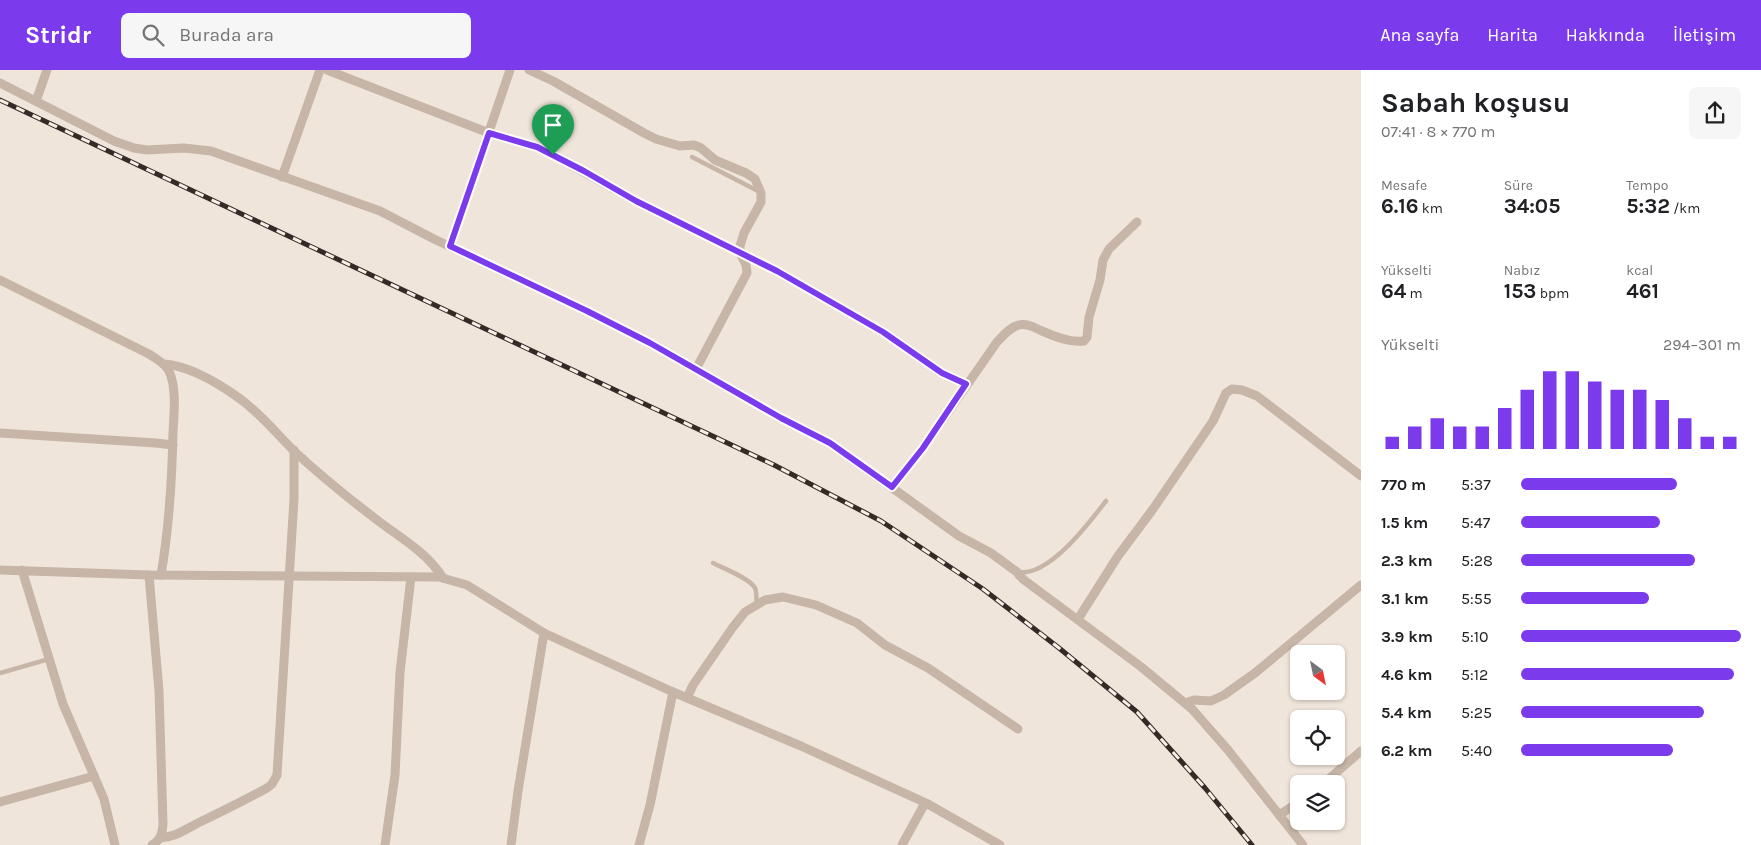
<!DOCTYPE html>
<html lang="tr">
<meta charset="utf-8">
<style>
:root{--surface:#fff;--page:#f6f6f6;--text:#202124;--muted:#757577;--accent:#7c3aed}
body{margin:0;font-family:Karla,sans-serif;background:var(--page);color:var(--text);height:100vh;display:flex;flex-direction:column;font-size:19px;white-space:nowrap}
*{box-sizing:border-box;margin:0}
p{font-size:16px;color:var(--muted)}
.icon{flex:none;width:28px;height:28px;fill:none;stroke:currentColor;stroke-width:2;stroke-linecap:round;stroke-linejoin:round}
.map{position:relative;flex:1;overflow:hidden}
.details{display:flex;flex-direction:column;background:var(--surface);width:400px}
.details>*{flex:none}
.needle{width:32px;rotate:147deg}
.buttons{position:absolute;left:1290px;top:575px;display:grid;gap:10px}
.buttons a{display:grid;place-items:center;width:55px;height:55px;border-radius:8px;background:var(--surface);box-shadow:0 1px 4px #0004;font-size:25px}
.pin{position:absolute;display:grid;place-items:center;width:42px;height:42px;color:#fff;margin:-51px -21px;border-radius:50% 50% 50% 0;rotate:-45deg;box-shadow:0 0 5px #0007}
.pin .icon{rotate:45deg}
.round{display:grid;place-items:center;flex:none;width:52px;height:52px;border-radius:8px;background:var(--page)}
.headline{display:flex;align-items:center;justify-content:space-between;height:85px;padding:0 20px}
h1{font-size:28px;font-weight:700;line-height:38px}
.metrics{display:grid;grid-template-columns:repeat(3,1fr);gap:8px;height:85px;padding:5px 20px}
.metrics div{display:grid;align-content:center}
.metrics b{font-size:21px;font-weight:700}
.metrics small{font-size:14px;font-weight:400}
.metrics p{font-size:14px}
.chart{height:140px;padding:10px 20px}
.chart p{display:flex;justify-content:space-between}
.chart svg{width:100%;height:90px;margin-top:5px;stroke:var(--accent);stroke-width:6}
ul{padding:0 20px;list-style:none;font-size:16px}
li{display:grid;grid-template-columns:80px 60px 1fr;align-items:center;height:38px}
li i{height:12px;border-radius:6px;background:var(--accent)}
header{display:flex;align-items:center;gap:30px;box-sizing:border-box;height:70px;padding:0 25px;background:var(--accent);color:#fff}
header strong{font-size:24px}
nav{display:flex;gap:28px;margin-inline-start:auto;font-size:18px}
.search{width:350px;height:45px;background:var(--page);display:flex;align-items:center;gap:12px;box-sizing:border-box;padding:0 18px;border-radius:8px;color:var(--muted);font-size:19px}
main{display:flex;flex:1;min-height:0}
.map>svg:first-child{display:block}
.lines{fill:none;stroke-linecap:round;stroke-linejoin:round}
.service{stroke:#c7b5a7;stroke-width:4.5}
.minor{stroke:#c7b5a7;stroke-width:9}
.rail-casing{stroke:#342b27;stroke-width:5}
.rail{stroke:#f8efe6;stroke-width:3;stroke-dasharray:9;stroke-linecap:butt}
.route-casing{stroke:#fff;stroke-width:10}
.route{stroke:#7c3aed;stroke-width:6}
</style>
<header>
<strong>Stridr</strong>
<div class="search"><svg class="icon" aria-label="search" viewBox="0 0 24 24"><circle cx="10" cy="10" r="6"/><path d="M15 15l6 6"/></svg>Burada ara</div>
<nav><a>Ana sayfa</a><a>Harita</a><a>Hakkında</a><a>İletişim</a></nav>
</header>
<main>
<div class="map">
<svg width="1361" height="775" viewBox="0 0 1361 775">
<rect width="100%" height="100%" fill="#f0e5da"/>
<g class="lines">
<g class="service">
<polyline points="692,87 760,122"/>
<path d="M713 493C723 498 751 509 755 518 757 523 756 529 757 534"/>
<path d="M1018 502C1049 507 1089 453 1106 431"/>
<polyline points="0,603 49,589"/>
</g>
<g class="minor">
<polyline points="327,0 489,63 537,77 553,85 636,131 777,201 883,262 942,303 966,314"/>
<polyline points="529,0 553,11 644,63 656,69 680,76 694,75 701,78 715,90 746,103 755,109 761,123 761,132 744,163 740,176 740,183 746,195 747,203 696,299"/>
<polyline points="0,13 114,71 134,78 147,80 184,78 211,81 380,141 434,169 587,241 650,273 781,348 830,373 959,466 991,483 1017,502 1019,505 1024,510 1140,596 1192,639 1228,680 1303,775"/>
<polyline points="36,31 47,0"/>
<polyline points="282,107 320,0"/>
<polyline points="450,176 510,0"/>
<path d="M0 210 149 284C156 289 165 293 169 301 177 319 174 343 173 362 172 410 169 458 161 505"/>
<path d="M164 294C190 296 218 313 239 328 260 343 276 363 294 381 321 406 352 431 381 453 404 470 428 484 443 508"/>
<polyline points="0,363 156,373 173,375"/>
<path d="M892 417 923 378 997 272C1003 266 1010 257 1019 255 1027 253 1035 258 1042 261 1053 266 1071 273 1084 271L1087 267 1089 247 1100 210 1103 190 1109 179 1137 152"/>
<polyline points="0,500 149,505 439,507 467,515 544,563 673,622 801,676 926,733 1000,775"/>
<polyline points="22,500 63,634 104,729 115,775"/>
<path d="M149 505 159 621 163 754C162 764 161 770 152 775"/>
<polyline points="1078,549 1118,486 1153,439 1213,351 1226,323 1232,319 1242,320 1257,326 1361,406"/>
<polyline points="687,628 693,615 733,557 745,542 765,530 783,527 816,535 857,553 885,575 928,598 1018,659"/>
<polyline points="1185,633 1194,630 1211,631 1224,625 1255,603 1361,515"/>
<polyline points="1323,714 1361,681"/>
<polyline points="0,732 94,706"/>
<polyline points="1279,745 1299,732"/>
<path d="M160 768C176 767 186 759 200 752 223 741 245 730 267 718L272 714 277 705 294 429V380"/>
<polyline points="385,775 395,705 400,602 411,507"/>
<polyline points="511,775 518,721 544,563"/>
<polyline points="639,775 650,735 673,622"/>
<polyline points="902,775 925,733"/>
</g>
<defs>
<polyline id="rail" points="0,30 774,395 881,451 983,519 1059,578 1137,642 1205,718 1252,775"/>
</defs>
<use href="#rail" class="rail-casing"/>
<use href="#rail" class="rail"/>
</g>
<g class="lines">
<defs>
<polygon id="route" points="489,63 537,77 584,101 636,131 777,201 883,262 942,303 966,314 923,378 892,417 830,373 781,348 650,273 587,241 450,176"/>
</defs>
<use href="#route" class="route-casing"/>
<use href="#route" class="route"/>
</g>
</svg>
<div class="buttons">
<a><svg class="needle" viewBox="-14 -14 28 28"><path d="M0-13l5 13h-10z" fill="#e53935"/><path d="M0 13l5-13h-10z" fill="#757577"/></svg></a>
<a><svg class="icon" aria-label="locate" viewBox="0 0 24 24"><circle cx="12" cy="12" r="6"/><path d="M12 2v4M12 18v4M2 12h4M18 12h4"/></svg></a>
<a><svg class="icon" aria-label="layers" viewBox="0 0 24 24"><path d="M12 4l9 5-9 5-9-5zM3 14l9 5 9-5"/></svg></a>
</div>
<div class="pin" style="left:553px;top:85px;background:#1e9e55"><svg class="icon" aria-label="arrive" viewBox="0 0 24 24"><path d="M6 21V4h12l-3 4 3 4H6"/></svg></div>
</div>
<section class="details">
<div class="headline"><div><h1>Sabah koşusu</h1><p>07:41 · 8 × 770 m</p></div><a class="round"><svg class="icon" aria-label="share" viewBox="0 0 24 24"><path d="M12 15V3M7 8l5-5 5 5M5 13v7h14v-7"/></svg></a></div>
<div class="metrics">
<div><p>Mesafe</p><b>6.16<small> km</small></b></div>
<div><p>Süre</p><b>34:05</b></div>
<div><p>Tempo</p><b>5:32<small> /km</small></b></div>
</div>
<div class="metrics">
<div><p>Yükselti</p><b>64<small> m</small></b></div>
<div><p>Nabız</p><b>153<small> bpm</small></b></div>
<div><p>kcal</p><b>461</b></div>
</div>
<div class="chart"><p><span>Yükselti</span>294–301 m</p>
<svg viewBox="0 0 160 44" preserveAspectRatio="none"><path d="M5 44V38M15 44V33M25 44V29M35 44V33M45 44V33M55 44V24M65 44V15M75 44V6M85 44V6M95 44V11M105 44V15M115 44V15M125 44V20M135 44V29M145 44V38M155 44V38"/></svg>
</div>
<ul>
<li><b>770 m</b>5:37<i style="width:71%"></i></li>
<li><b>1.5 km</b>5:47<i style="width:63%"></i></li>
<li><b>2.3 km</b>5:28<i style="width:79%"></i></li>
<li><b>3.1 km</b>5:55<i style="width:58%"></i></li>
<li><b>3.9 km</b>5:10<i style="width:100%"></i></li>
<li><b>4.6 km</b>5:12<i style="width:97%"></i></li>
<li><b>5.4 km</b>5:25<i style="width:83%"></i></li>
<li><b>6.2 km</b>5:40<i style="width:69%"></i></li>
</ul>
</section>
</main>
